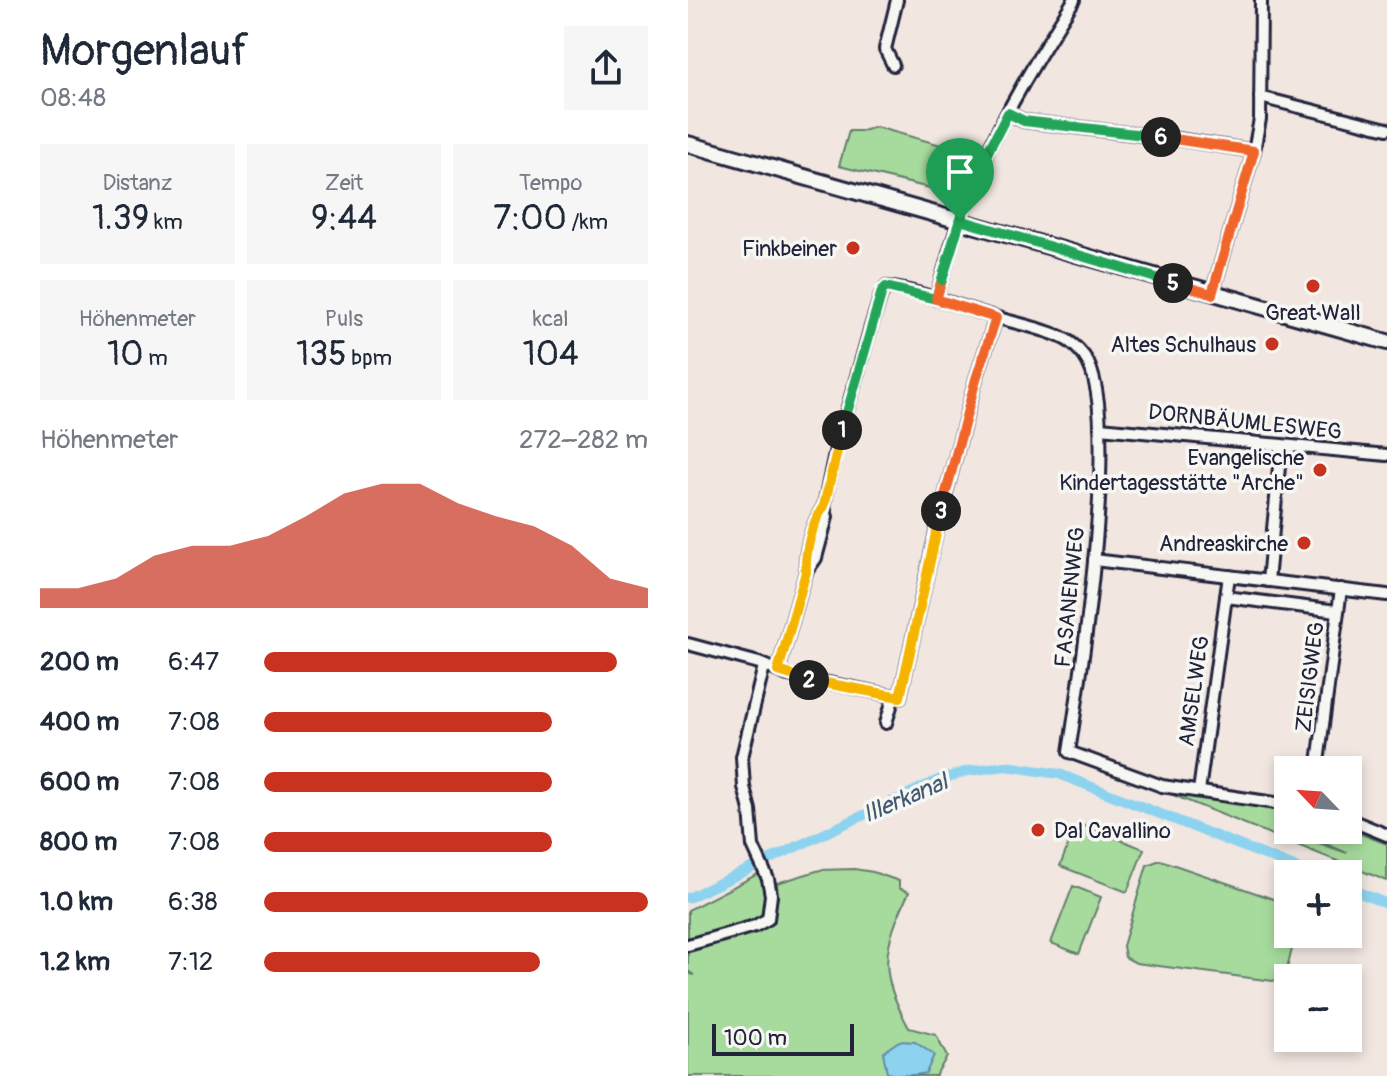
<!DOCTYPE html>
<html lang="de">
<meta charset="utf-8">
<style>
:root{--surface:#fff;--page:#f6f6f7;--text:#1f2937;--muted:#747a83;--accent:#c8321e}
body{margin:0;font-family:Pangolin,sans-serif;background:var(--page);color:var(--text);height:100vh;display:flex;flex-direction:column;font-size:30px;white-space:nowrap}
*{box-sizing:border-box;margin:0}
p{font-size:26px;color:var(--muted)}
.icon{flex:none;width:44px;height:44px;fill:none;stroke:currentColor;stroke-width:2;stroke-linecap:round;stroke-linejoin:round}
.map{position:relative;flex:1;overflow:hidden}
.details{display:flex;flex-direction:column;background:var(--surface);width:688px}
.details>*{flex:none}
.needle{width:52px;rotate:295deg}
.buttons{position:absolute;left:586px;top:756px;display:grid;gap:16px}
.buttons a{display:grid;place-items:center;width:88px;height:88px;border-radius:0px;background:var(--surface);box-shadow:0 4px 12px #0003;font-size:40px}
.scale{position:absolute;left:24px;bottom:20px;width:142px;box-sizing:border-box;padding-left:8px;border:4px solid #22223b;border-top:0;font-size:22px;line-height:28px;white-space:nowrap;color:#22223b;-webkit-text-stroke:6px #f6f6f2;paint-order:stroke}
.pin{position:absolute;display:grid;place-items:center;width:68px;height:68px;color:#fff;margin:-82px -34px;border-radius:50% 50% 50% 0;rotate:-45deg;box-shadow:0 0 8px #0007}
.pin .icon{rotate:45deg}
.km{position:absolute;width:40px;height:40px;margin:-20px;border-radius:50%;background:#222;color:#fff;font-size:22px;line-height:40px;text-align:center}
.round{display:grid;place-items:center;flex:none;width:84px;height:84px;border-radius:0px;background:var(--page)}
.overview{display:flex;align-items:center;justify-content:space-between;height:136px;padding:0 40px}
h1{font-size:44px;font-weight:600;line-height:60px}
.figures{display:grid;grid-template-columns:repeat(3,1fr);gap:12px;height:136px;padding:8px 40px}
.figures div{display:grid;align-content:center;border-radius:0px;background:var(--page);text-align:center}
.figures b{font-size:34px;font-weight:600}
.figures small{font-size:22px;font-weight:400}
.figures p{font-size:22px}
.chart{height:224px;padding:16px 40px}
.chart p{display:flex;justify-content:space-between}
.chart svg{width:100%;height:144px;margin-top:8px;fill:var(--accent);opacity:.7}
ul{padding:0 40px;list-style:none;font-size:26px}
li{display:grid;grid-template-columns:128px 96px 1fr;align-items:center;height:60px}
li i{height:20px;border-radius:10px;background:var(--accent)}
main{display:flex;flex:1;min-height:0}
.map>svg:first-child{display:block}
.green{fill:#a7db9d;stroke:#647e6c;stroke-width:2}
.water{fill:#8dd3ef;stroke:#628ca7;stroke-width:2}
.lines{fill:none;stroke-linecap:round;stroke-linejoin:round}
.canal{stroke:#8dd3ef;stroke-width:10}
.street-casing{stroke:#22223b;stroke-width:16}
.secondary-casing{stroke:#22223b;stroke-width:20}
.street{stroke:#f6f6f2;stroke-width:10}
.secondary{stroke:#f6f6f2;stroke-width:14}
.split-1-casing{stroke:#fff;stroke-width:16}
.split-2-casing{stroke:#fff;stroke-width:16}
.split-3-casing{stroke:#fff;stroke-width:16}
.split-4-casing{stroke:#fff;stroke-width:16}
.split-5-casing{stroke:#fff;stroke-width:16}
.split-6-casing{stroke:#fff;stroke-width:16}
.split-7-casing{stroke:#fff;stroke-width:16}
.split-1{stroke:#22a559;stroke-width:10}
.split-2{stroke:#f5b400;stroke-width:10}
.split-3{stroke:#f5b400;stroke-width:10}
.split-4{stroke:#f0652b;stroke-width:10}
.split-5{stroke:#22a559;stroke-width:10}
.split-6{stroke:#f0652b;stroke-width:10}
.split-7{stroke:#22a559;stroke-width:10}
.poi-dot{fill:#c8321e;stroke:#f6f6f2;stroke-width:3}
.labels{text-anchor:middle;stroke-width:7;stroke-linejoin:round;paint-order:stroke}
.poi-label{font-size:22px;fill:#22223b;stroke:#f6f6f2;text-anchor:end}
.street-label{font-size:22px;fill:#22223b;stroke:#f6f6f2}
.water-label{font-size:24px;font-style:italic;fill:#425771;stroke:#f6f6f2}
</style>
<main>
<section class="details">
<div class="overview"><div><h1>Morgenlauf</h1><p>08:48</p></div><a class="round"><svg class="icon" aria-label="share" viewBox="0 0 24 24"><path d="M12 15V3M7 8l5-5 5 5M5 13v7h14v-7"/></svg></a></div>
<div class="figures">
<div><p>Distanz</p><b>1.39<small> km</small></b></div>
<div><p>Zeit</p><b>9:44</b></div>
<div><p>Tempo</p><b>7:00<small> /km</small></b></div>
</div>
<div class="figures">
<div><p>Höhenmeter</p><b>10<small> m</small></b></div>
<div><p>Puls</p><b>135<small> bpm</small></b></div>
<div><p>kcal</p><b>104</b></div>
</div>
<div class="chart"><p><span>Höhenmeter</span>272–282 m</p>
<svg viewBox="0 0 160 44" preserveAspectRatio="none"><path d="M0 44V38L10 38L20 35L30 28L40 25L50 25L60 22L70 16L80 9L90 6L100 6L110 12L120 16L130 19L140 25L150 35L160 38V44z"/></svg>
</div>
<ul>
<li><b>200 m</b>6:47<i style="width:92%"></i></li>
<li><b>400 m</b>7:08<i style="width:75%"></i></li>
<li><b>600 m</b>7:08<i style="width:75%"></i></li>
<li><b>800 m</b>7:08<i style="width:75%"></i></li>
<li><b>1.0 km</b>6:38<i style="width:100%"></i></li>
<li><b>1.2 km</b>7:12<i style="width:72%"></i></li>
</ul>
</section>
<div class="map">
<svg width="699" height="1076" viewBox="0 0 699 1076">
<rect width="100%" height="100%" fill="#f1e6e0"/>
<filter id="ink" filterUnits="userSpaceOnUse"><feTurbulence type="fractalNoise" baseFrequency=".0125" numOctaves="2"/><feDisplacementMap in="SourceGraphic" scale="16" xChannelSelector="R" yChannelSelector="G"/><feConvolveMatrix kernelMatrix="1 2 1 2 8 2 1 2 1" color-interpolation-filters="sRGB"/></filter>
<g filter="url(#ink)">
<g class="green">
<polygon points="188,127 282,153 254,191 151,166 161,131 174,131"/>
<polygon points="480,793 600,811 600,830 617,830 616,835 628,842 659,853 638,844 626,830 660,829 699,844 699,881"/>
<polygon points="389,823 456,849 439,892 372,866"/>
<polygon points="472,860 600,904 600,934 608,934 597,976 585,981 448,963 437,957 435,946 459,865"/>
<path d="M166 869 185 872 211 881V888L221 892C194 950 190 971 221 1028L248 1035 259 1057 247 1076H0V973L6 975 0 971V948L79 924 90 898 89 883 132 870Z"/>
<path d="M74 872C80 890 84 909 68 922L0 942V910Z"/>
<polygon points="385,886 413,897 391,954 363,943"/>
</g>
<path class="water" d="M211 1041 227 1042 246 1055 238 1073C226 1076 210 1076 199 1073L195 1052Z"/>
<g class="lines">
<g class="canal">
<polyline points="660,888 699,904"/>
<polyline points="0,898 250,780 280,771 318,766 371,774 624,874"/>
</g>
<defs>
<g id="street">
<polyline points="205,65 197,49 209,0"/>
<polyline points="572,97 699,129"/>
<polyline points="320,113 336,121 489,139 566,151"/>
<polyline points="524,294 566,151 572,119 573,0"/>
<path d="M248 299C261 254 273 208 293 166 319 108 352 54 386 0"/>
<polyline points="412,428 699,455"/>
<polyline points="406,560 699,595"/>
<path d="M118 572 128 558 139 517 136 506 147 453 183 327 193 295 198 287C233 291 269 306 303 316 326 323 351 327 373 337 382 341 390 348 396 356 436 408 392 680 381 752L474 786 600 805"/>
<polyline points="541,576 538,597 649,611"/>
<polyline points="580,581 593,446"/>
<polyline points="0,644 71,663 100,675 212,697 251,519 288,379 308,318"/>
<path d="M90 671 118 572C117 551 124 523 136 506"/>
<polyline points="198,723 206,696"/>
<polyline points="629,770 653,589"/>
<polyline points="511,791 538,597"/>
<polyline points="660,819 699,835"/>
<polyline points="0,945 67,926 80,919 83,895 80,879 65,846 62,810 56,787 54,757 76,666"/>
</g>
<polyline id="secondary" points="0,144 699,342"/>
</defs>
<use href="#street" class="street-casing"/>
<use href="#secondary" class="secondary-casing"/>
<use href="#street" class="street"/>
<use href="#secondary" class="secondary"/>
</g>
</g>
<g class="lines" filter="url(#ink)">
<defs>
<polyline id="split-1" points="154,430 194,291 198,287 248,299 272,220"/>
<path id="split-2" d="M121 680 90 671 118 572C117 551 124 523 136 506L154 430"/>
<polyline id="split-3" points="121,680 212,697 253,511"/>
<polyline id="split-4" points="253,511 288,379 308,318 248,299 254,280"/>
<polyline id="split-5" points="254,280 272,220 485,283"/>
<polyline id="split-6" points="473,137 566,151 524,294 485,283"/>
<polyline id="split-7" points="272,220 292,167 320,113 336,121 473,137"/>
</defs>
<use href="#split-1" class="split-1-casing"/>
<use href="#split-2" class="split-2-casing"/>
<use href="#split-3" class="split-3-casing"/>
<use href="#split-4" class="split-4-casing"/>
<use href="#split-5" class="split-5-casing"/>
<use href="#split-6" class="split-6-casing"/>
<use href="#split-7" class="split-7-casing"/>
<use href="#split-1" class="split-1"/>
<use href="#split-2" class="split-2"/>
<use href="#split-3" class="split-3"/>
<use href="#split-4" class="split-4"/>
<use href="#split-5" class="split-5"/>
<use href="#split-6" class="split-6"/>
<use href="#split-7" class="split-7"/>
</g>
<g class="poi-dot">
<circle cx="165" cy="248" r="8"/>
<circle cx="625" cy="286" r="8"/>
<circle cx="584" cy="344" r="8"/>
<circle cx="632" cy="470" r="8"/>
<circle cx="616" cy="543" r="8"/>
<circle cx="350" cy="830" r="8"/>
</g>
<g class="labels">
<g class="poi-label">
<text x="149" y="256">Finkbeiner</text>
<text x="625" y="320" text-anchor="middle">Great Wall</text>
<text x="568" y="352">Altes Schulhaus</text>
<text x="616" y="465">Evangelische<tspan x="616" dy="25">Kindertagesstätte "Arche"</tspan></text>
<text x="600" y="551">Andreaskirche</text>
<text x="366" y="838" text-anchor="start">Dal Cavallino</text>
</g>
<g class="street-label">
<text transform="translate(557 421) rotate(6)" y="8">DORNBÄUMLESWEG</text>
<text transform="translate(381 597) rotate(-84)" y="8">FASANENWEG</text>
<text transform="translate(621 677) rotate(-83)" y="8">ZEISIGWEG</text>
<text transform="translate(505 691) rotate(-82)" y="8">AMSELWEG</text>
</g>
<g class="water-label">
<text transform="translate(217 798) rotate(-23)" y="8">Illerkanal</text>
</g>
</g>
</svg>
<div class="buttons">
<a><svg class="needle" viewBox="-14 -14 28 28"><path d="M0-13l5 13h-10z" fill="#e53935"/><path d="M0 13l5-13h-10z" fill="#747a83"/></svg></a>
<a>+</a>
<a>−</a>
</div>
<div class="scale">100 m</div>
<div class="pin" style="left:272px;top:220px;background:#1e9e55"><svg class="icon" aria-label="arrive" viewBox="0 0 24 24"><path d="M6 21V4h12l-3 4 3 4H6"/></svg></div>
<b class="km" style="left:154px;top:430px">1</b>
<b class="km" style="left:121px;top:680px">2</b>
<b class="km" style="left:253px;top:511px">3</b>
<b class="km" style="left:485px;top:283px">5</b>
<b class="km" style="left:473px;top:137px">6</b>
</div>
</main>
